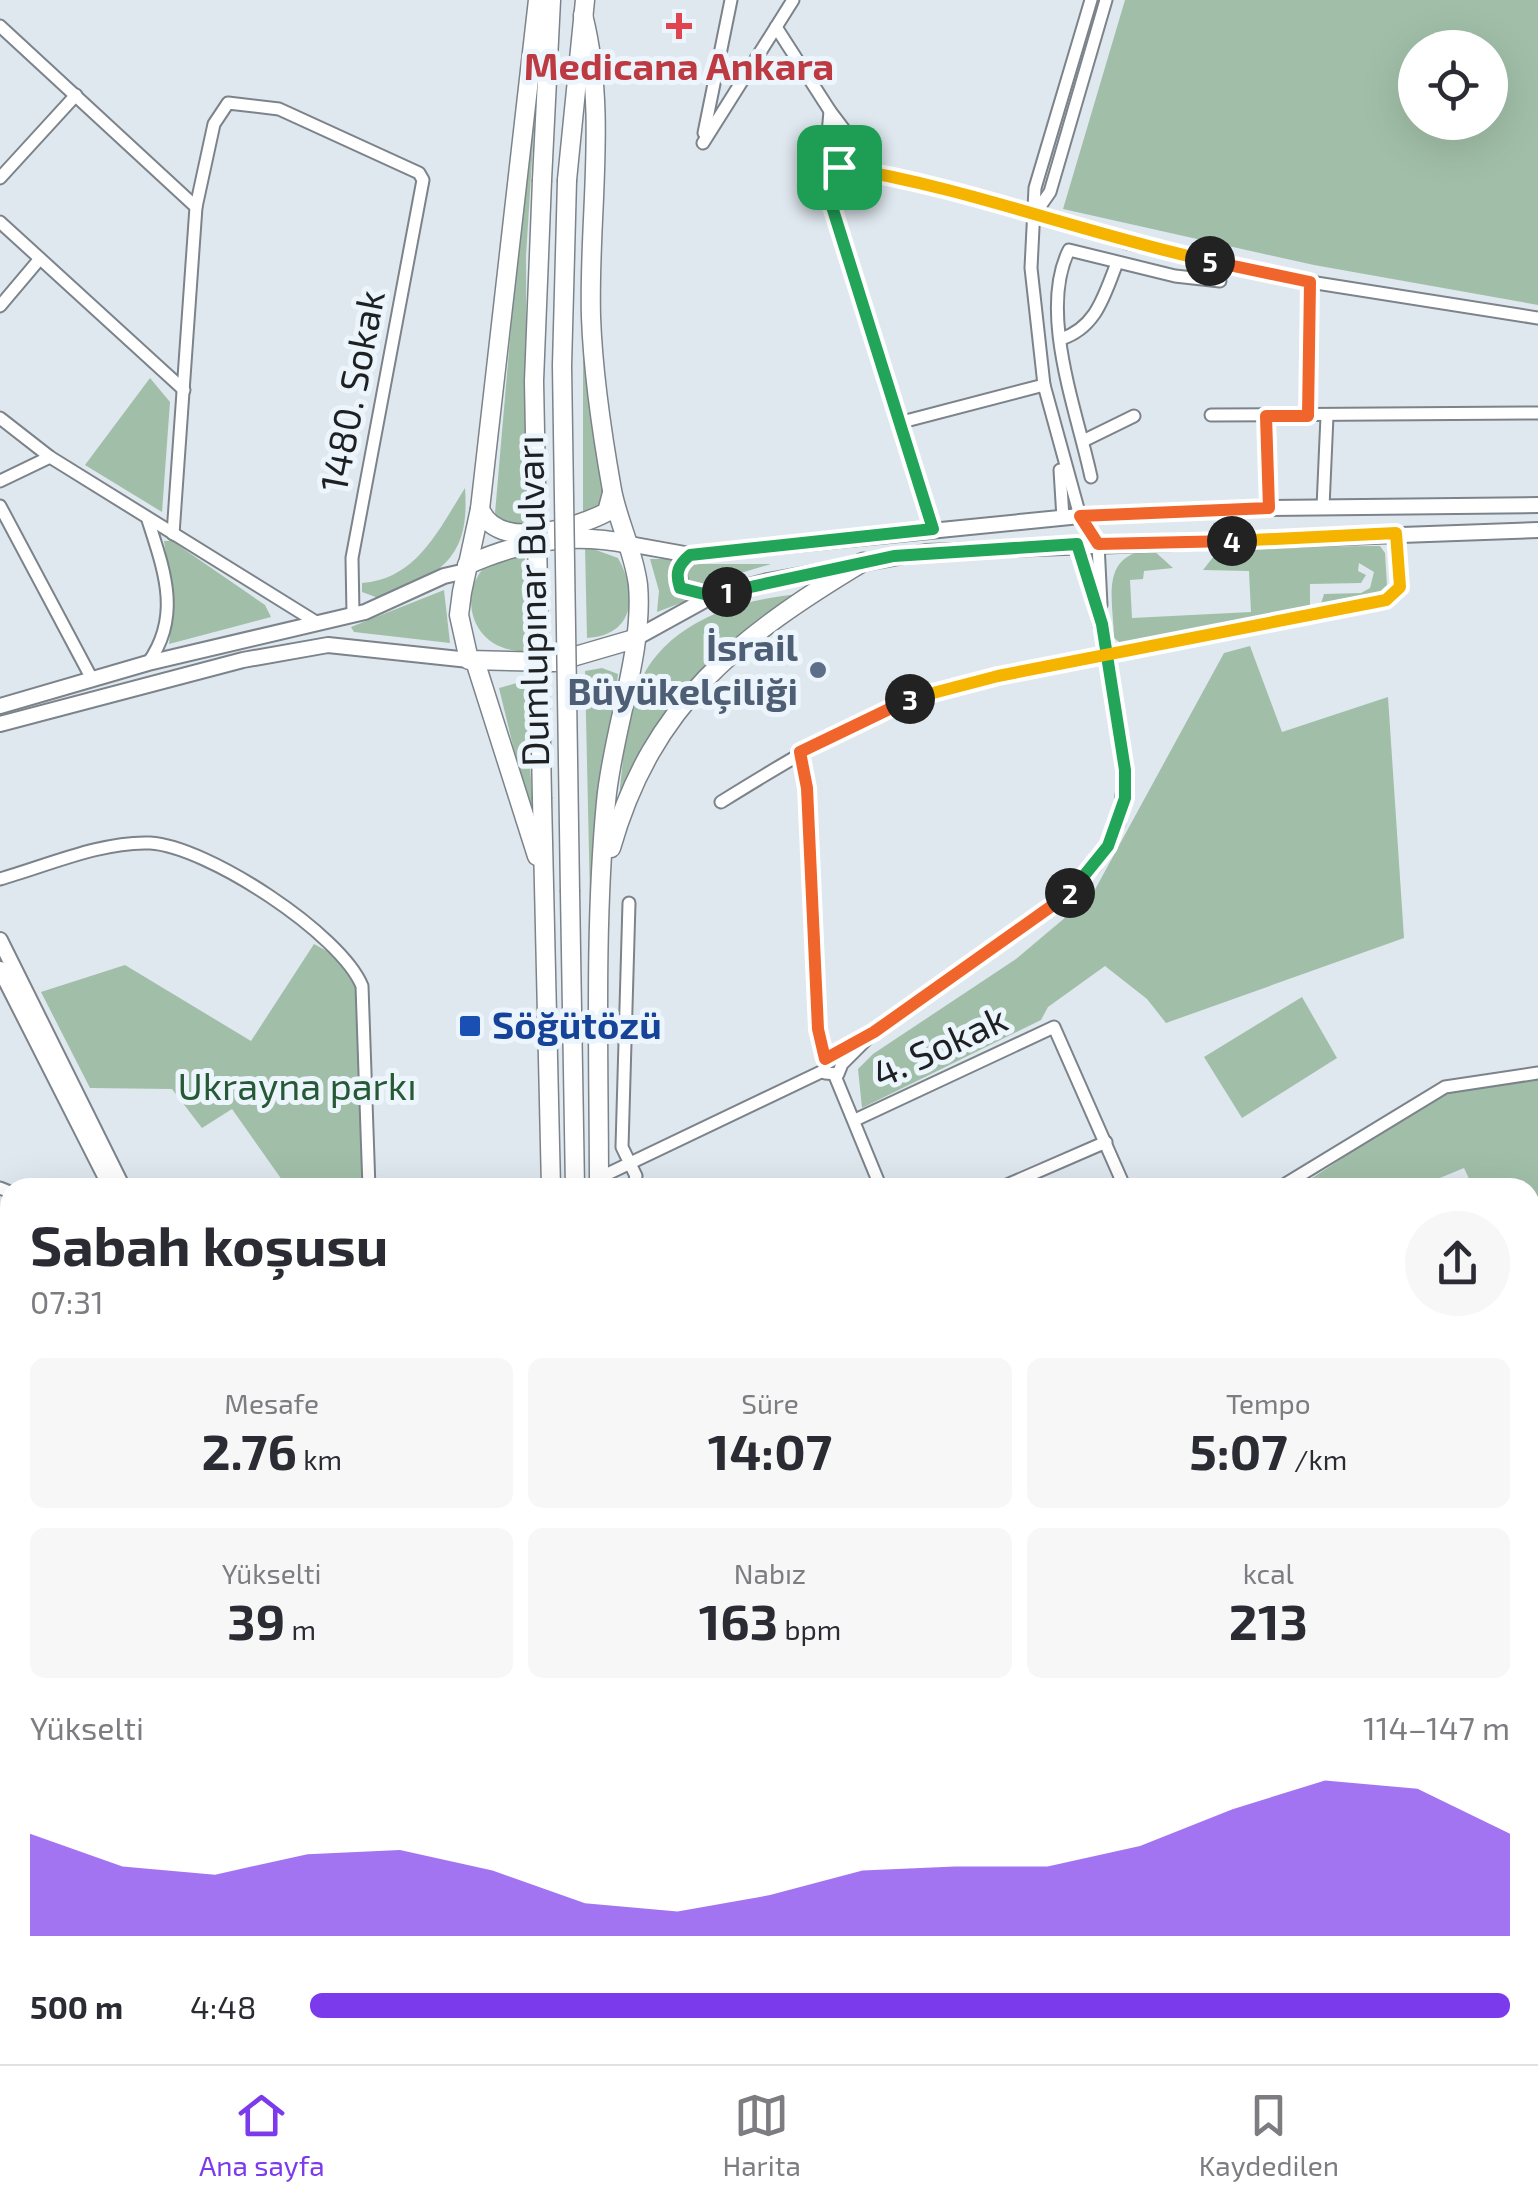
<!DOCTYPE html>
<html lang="tr">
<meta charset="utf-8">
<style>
:root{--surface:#fff;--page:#f7f7f7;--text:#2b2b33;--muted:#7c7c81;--line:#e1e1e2;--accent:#7c3aed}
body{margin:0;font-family:"Exo 2",sans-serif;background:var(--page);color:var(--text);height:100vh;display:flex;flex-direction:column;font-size:38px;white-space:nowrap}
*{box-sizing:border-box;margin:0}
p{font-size:32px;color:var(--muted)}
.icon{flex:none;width:55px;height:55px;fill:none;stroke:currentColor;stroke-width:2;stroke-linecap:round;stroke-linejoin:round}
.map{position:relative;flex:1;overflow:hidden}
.side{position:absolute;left:0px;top:1178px;width:1540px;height:888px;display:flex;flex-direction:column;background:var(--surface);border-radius:30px 30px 0 0;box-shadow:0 10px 40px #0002}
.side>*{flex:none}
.controls{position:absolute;left:1398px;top:30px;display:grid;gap:20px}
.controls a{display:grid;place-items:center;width:110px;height:110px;border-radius:50%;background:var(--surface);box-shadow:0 10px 40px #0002;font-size:50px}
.pin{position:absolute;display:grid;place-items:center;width:85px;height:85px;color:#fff;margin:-42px;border-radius:20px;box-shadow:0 5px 15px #0006}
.km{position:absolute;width:50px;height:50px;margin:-25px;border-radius:50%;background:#222;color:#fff;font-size:28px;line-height:50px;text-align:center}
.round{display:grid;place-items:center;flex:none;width:105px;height:105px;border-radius:52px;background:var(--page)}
.headline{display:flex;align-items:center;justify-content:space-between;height:170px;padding:0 30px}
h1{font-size:55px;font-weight:700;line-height:75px}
.metrics{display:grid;grid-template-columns:repeat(3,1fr);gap:15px;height:170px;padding:10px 30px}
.metrics div{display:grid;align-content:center;border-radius:15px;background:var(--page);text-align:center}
.metrics b{font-size:50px;font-weight:700}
.metrics small{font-size:28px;font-weight:400}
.metrics p{font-size:28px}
.chart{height:280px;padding:20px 30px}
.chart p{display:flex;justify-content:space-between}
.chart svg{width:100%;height:180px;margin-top:10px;fill:var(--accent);opacity:.7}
ul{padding:0 30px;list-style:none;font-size:32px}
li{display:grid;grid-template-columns:160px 120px 1fr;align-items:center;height:75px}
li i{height:25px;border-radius:12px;background:var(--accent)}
.tabs{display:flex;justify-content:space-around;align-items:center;height:140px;border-top:2px solid var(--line);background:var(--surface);font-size:28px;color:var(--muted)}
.tabs a{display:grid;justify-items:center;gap:5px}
.tabs .current{color:var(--accent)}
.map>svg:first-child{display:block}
.green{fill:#a1bfa8;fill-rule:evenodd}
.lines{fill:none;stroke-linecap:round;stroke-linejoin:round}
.minor-casing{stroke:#7c838a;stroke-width:15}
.major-casing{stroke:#7c838a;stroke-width:18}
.highway-casing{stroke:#7c838a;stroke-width:21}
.minor{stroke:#fff;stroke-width:11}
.major{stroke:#fff;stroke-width:14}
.highway{stroke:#fff;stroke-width:18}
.highway-bridge-casing{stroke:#7c838a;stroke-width:21;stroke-linecap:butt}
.highway-bridge{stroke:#fff;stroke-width:18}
.split-1-casing{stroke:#fff;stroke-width:20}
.split-2-casing{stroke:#fff;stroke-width:20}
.split-3-casing{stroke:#fff;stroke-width:20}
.split-4-casing{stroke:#fff;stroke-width:20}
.split-5-casing{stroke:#fff;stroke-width:20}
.split-6-casing{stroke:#fff;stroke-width:20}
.split-1{stroke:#22a559;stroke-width:12}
.split-2{stroke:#22a559;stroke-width:12}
.split-3{stroke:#f0652b;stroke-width:12}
.split-4{stroke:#f5b400;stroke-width:12}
.split-5{stroke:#f0652b;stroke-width:12}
.split-6{stroke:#f5b400;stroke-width:12}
.health-dot{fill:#e0444e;stroke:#edf5fc;stroke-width:4}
.service-dot{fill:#5c6f8a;stroke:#edf5fc;stroke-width:4}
.transit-dot{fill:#1a4fb4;stroke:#edf5fc;stroke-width:4}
.labels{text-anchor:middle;stroke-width:10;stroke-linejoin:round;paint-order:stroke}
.health-label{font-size:38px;font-weight:bold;fill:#be3a42;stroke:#edf5fc}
.street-label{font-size:38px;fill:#1d2123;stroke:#edf5fc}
.service-label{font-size:38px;font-weight:bold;fill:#4e5e75;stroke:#edf5fc;text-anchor:end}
.transit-label{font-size:38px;font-weight:bold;fill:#164399;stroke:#edf5fc;text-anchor:start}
.park-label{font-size:38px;fill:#265935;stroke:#edf5fc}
</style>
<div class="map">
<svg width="1538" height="2064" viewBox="0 0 1538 2064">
<rect width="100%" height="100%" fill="#dfe8ef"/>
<g class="green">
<path d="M1125 0H1538V305L1314 265 1063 209ZM1415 48H1490V122H1415Z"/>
<polygon points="539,48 526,256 527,527 498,522 495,513 535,49"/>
<polygon points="583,197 590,360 605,505 583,517"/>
<polygon points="150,378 170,402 162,512 85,465"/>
<path d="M465 488C470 559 442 573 381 599L362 592V583C417 579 439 529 465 488Z"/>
<polygon points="164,541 172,541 265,605 271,617 169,644 173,604"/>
<path d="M585 546 618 558C638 594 635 635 587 638Z"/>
<path d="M1380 546 1385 553 1387 585 1377 594 1320 607 1324 594 1361 593 1370 588 1374 572 1359 563 1358 571 1366 575 1361 583 1310 584V609L1129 650 1114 638C1113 597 1099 555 1152 549L1173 568 1144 571 1143 579 1130 580 1132 618 1251 612 1249 571 1203 570 1221 547Z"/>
<path d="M525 555V651C462 652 455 575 500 557 507 555 518 556 525 555Z"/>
<polygon points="650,559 675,559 671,585 686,601 657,612 659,591"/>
<polygon points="693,564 771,564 697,586 685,582 687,569"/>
<polygon points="444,590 450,643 354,632 351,627"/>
<path d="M799 594C719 652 651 712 618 807 622 772 624 734 634 699 654 627 732 600 799 594Z"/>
<polygon points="1250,646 1282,732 1388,697 1404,938 1166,1023 1147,999 1105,966 1048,1007 1041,1020 862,1108 858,1069 873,1054 1016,959 1092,895 1224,653"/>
<polygon points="602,668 618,674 590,899 585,671"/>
<polygon points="524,681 535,837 499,688"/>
<polygon points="314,944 334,955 355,980 366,1187 287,1187 232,1109 202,1128 172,1089 90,1088 41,992 125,965 251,1041"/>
<polygon points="1302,997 1337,1058 1242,1118 1204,1057"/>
<polygon points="1538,1077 1538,1446 1530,1450 1530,1188 1473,1187 1464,1168 1418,1187 1297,1188 1437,1096 1456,1089"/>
<polygon points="1538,1553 1538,1743 1530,1741 1530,1557"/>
<polygon points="204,2055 304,2055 293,2064 206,2064"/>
<polygon points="1156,2055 1308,2055 1345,2064 1178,2064 1158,2060"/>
</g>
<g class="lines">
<defs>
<g id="minor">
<polyline points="0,26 196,207 173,534"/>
<polyline points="776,27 830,111 877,173 1036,212 1127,243 1310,282 1538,318"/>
<polyline points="830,111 824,181 933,529"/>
<polyline points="704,133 731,0"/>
<polyline points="703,143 793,0"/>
<polyline points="823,167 877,173"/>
<polyline points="0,178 76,95"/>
<polyline points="196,207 214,124 228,103 279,109 419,173 423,180 352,558 353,614"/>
<polyline points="1036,212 1050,192 1106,0"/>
<polyline points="0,222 184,390"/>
<polyline points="0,306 38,261"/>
<path d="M1061 339C1097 327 1104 295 1117 263"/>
<polyline points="1211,415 1538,413"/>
<polyline points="1265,416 1269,508"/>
<polyline points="1308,416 1310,282"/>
<polyline points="0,418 50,457 316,622"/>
<polyline points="902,422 1044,385"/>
<polyline points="1083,441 1134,416"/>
<polyline points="1060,470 1063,518"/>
<path d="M1091 477C1077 411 1038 312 1069 250L1175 276 1220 281"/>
<polyline points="0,481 50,457"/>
<polyline points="0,506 92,679"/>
<polyline points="1323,507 1327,416"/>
<polyline points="1080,516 1044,385 1031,268 1035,188 1091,0"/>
<path d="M148 520C164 570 182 616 148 663"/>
<polyline points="1098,544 1101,605"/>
<polyline points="800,752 807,789 818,1029 825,1059"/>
<path d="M721 802C795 756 867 712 951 686L1390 599 1400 587 1396 533"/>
<path d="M0 879C46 866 102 841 150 843 207 846 341 934 362 986L369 1188"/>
<polyline points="629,903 622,1147 636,1176 633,1188"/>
<polyline points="874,1032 842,1064 838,1074 825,1073 825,1059 874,1032 1064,899 1095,866 1119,823 1125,770 1108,655 1077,544"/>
<polyline points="835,1076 881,1188"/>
<polyline points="855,1120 1054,1027 1125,1188"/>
<polyline points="599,1178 823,1071"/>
<polyline points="0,1188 10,1192"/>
<polyline points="1000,1188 1106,1142"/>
<polyline points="1279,1188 1445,1087 1538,1073"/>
<polyline points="0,1391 10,1393"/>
<polyline points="0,1558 10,1559"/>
<polyline points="91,2055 95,2064"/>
<polyline points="187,2055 189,2064"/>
<polyline points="692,2064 701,2055"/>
<polyline points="967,2064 970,2056"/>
<polyline points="1099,2064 1103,2055"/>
</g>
<g id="major">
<polyline points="629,544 690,555 1080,516 1269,508 1538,505"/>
<polyline points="690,555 678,569 681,588 712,596"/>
<polyline points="634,639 712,596 768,581 926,552 1538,530"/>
<polyline points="0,706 148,663 365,612 444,576 466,571"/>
<polyline points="0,724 243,660 328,645 469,660"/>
<polyline points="0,940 123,1188"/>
<polyline points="0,969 111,1188"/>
<polyline points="0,1792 10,1784"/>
<polyline points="0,1868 10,1879"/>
<polyline points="0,1913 10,1906"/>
<polyline points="555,2055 555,2064"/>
<polyline points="602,2055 602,2064"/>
<polyline points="567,2064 567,2055"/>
<polyline points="586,2064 586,2055"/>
<polyline points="1130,2064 1133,2055"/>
</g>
<g id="highway">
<polyline points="538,0 480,509 462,592 459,615 469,660 555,662 634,639"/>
<path d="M583 15C608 112 588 218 591 317 593 374 602 434 612 490 618 522 634 552 638 585 644 652 612 733 606 802 594 930 599 1059 599 1188"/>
<polyline points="542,180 551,0"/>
<polyline points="567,180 585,0"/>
<path d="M480 509C497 552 574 529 607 512L612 493"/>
<path d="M467 565C521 541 571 532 629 544"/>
<polyline points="475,661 537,856"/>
<polyline points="542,799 551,1188"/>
<path d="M611 848C652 703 740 636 863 562"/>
<polyline points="570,892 575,1188"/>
<polyline points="0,1736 10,1739"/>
<polyline points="0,1765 10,1768"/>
<polyline points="1530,2050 1538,2052"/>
<polyline points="503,2055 508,2064"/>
<polyline points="1359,2055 1397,2064"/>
<polyline points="1474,2055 1512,2064"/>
<polyline points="650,2064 659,2055"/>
</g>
</defs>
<use href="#minor" class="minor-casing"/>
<use href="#major" class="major-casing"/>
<use href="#highway" class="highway-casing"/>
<use href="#minor" class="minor"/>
<use href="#major" class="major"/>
<use href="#highway" class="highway"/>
<defs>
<g id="highway-bridge">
<polyline points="542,180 534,381 542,799"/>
<polyline points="567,180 562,366 570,892"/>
</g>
</defs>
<use href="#highway-bridge" class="highway-bridge-casing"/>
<use href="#highway-bridge" class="highway-bridge"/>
</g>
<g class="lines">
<defs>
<path id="split-1" d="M727 592 712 596 680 588C675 573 678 565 690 555L933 529 824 181 823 167H839"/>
<polyline id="split-2" points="727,592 894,556 1077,544 1102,624 1125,770 1125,798 1108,846 1070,893"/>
<polyline id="split-3" points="910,699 800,752 807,788 818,1029 825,1059 874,1032 1070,893"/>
<polyline id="split-4" points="910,699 998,676 1386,600 1400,587 1396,533 1232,541"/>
<polyline id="split-5" points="1210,261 1310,282 1308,416 1266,416 1269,508 1080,516 1098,544 1232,541"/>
<path id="split-6" d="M839 167C966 187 1085 234 1210 261"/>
</defs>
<use href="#split-1" class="split-1-casing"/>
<use href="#split-2" class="split-2-casing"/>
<use href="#split-3" class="split-3-casing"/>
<use href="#split-4" class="split-4-casing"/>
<use href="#split-5" class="split-5-casing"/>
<use href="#split-6" class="split-6-casing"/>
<use href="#split-1" class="split-1"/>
<use href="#split-2" class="split-2"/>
<use href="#split-3" class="split-3"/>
<use href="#split-4" class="split-4"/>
<use href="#split-5" class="split-5"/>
<use href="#split-6" class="split-6"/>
</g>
<path class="health-dot" d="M674 11h10v10h10v10h-10v10h-10v-10h-10v-10h10z"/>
<circle class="service-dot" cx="818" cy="670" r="10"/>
<rect class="transit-dot" x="458" y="1014" width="24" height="24" rx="5"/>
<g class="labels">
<g class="health-label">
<text x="679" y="80">Medicana Ankara</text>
</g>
<g class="street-label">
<text transform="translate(353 391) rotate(-79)" y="13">1480. Sokak</text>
<text transform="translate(533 601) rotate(-91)" y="13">Dumlupınar Bulvarı</text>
<text transform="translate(940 1047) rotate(-25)" y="13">4. Sokak</text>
</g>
<g class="service-label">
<text x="798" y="661">İsrail<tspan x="798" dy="44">Büyükelçiliği</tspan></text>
</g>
<g class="transit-label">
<text x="492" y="1039">Söğütözü</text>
</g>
<g class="park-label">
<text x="297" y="1100">Ukrayna parkı</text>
</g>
</g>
</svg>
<div class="controls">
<a><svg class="icon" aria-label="locate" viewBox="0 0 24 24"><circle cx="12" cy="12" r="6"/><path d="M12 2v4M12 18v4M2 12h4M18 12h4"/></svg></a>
</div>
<div class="pin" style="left:839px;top:167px;background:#1e9e55"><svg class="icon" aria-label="arrive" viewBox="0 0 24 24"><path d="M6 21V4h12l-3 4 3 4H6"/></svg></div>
<b class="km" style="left:727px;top:592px">1</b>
<b class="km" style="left:1070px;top:893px">2</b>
<b class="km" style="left:910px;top:699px">3</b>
<b class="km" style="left:1232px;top:541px">4</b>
<b class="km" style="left:1210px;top:261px">5</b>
<section class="side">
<div class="headline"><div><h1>Sabah koşusu</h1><p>07:31</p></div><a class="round"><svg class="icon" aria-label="share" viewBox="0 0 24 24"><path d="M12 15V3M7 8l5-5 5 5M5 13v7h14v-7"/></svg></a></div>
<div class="metrics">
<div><p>Mesafe</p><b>2.76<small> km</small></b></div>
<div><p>Süre</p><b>14:07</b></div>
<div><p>Tempo</p><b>5:07<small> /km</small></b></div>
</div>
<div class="metrics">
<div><p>Yükselti</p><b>39<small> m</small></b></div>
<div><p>Nabız</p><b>163<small> bpm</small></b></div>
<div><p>kcal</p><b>213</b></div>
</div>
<div class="chart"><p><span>Yükselti</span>114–147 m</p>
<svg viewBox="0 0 160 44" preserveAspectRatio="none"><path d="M0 44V19L10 27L20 29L30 24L40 23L50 28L60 36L70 38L80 34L90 28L100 27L110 27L120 22L130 13L140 6L150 8L160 19V44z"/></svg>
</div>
<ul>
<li><b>500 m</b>4:48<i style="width:100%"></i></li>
</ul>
</section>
</div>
<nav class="tabs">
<a class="current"><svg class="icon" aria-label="home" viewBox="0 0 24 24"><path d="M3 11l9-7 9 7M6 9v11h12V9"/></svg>Ana sayfa</a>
<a><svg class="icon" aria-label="map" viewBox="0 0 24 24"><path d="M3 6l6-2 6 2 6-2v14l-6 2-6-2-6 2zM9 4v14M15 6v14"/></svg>Harita</a>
<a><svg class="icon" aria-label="saved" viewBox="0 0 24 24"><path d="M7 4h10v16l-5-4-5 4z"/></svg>Kaydedilen</a>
</nav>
